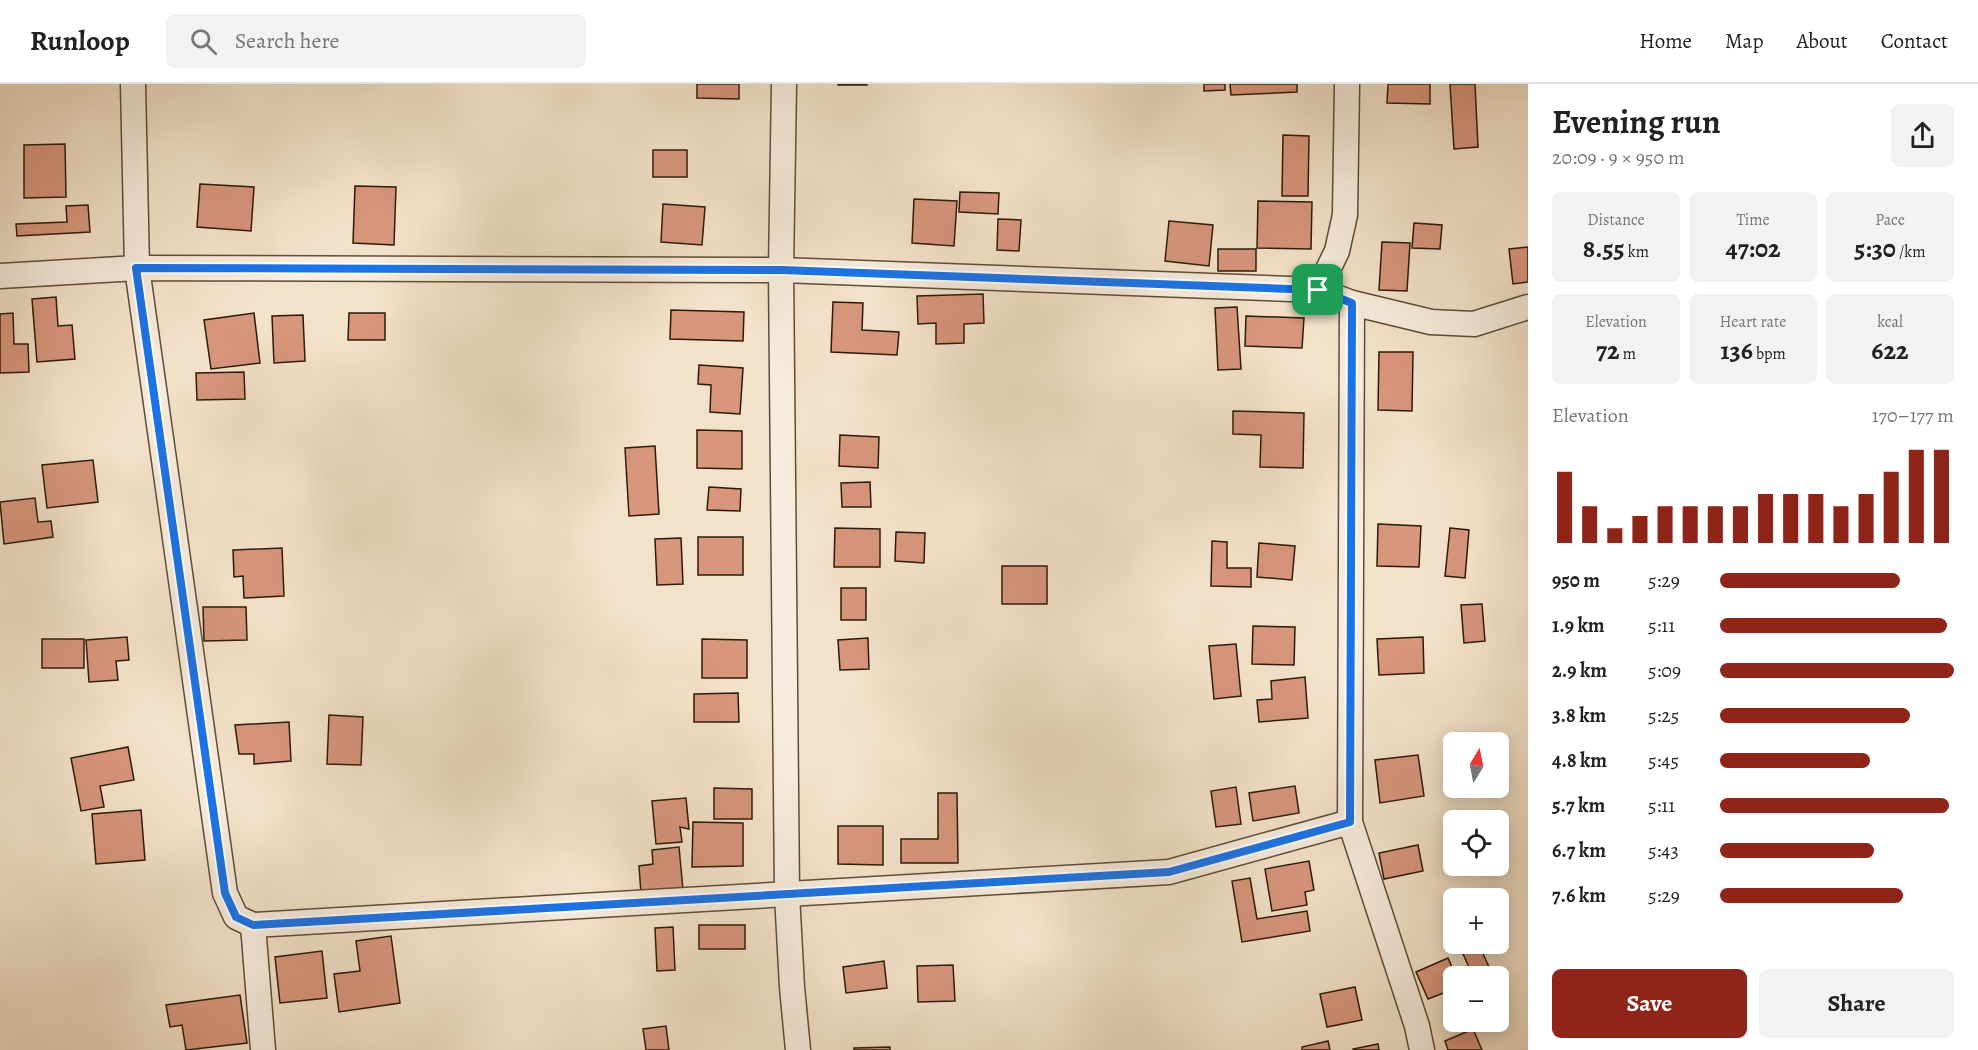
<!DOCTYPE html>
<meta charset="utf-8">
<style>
:root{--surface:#fff;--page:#f2f2f2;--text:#222;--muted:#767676;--line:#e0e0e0;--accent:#8f2418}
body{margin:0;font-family:Alegreya,serif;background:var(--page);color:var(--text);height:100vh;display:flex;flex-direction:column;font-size:22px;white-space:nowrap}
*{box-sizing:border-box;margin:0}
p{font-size:20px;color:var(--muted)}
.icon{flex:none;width:33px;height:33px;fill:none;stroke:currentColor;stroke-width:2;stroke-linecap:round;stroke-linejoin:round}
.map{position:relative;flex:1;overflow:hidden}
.drawer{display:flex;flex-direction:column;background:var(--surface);width:450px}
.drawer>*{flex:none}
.needle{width:39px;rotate:10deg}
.tools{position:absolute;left:1443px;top:648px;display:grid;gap:12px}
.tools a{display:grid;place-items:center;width:66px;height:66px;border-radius:9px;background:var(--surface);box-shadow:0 3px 15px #0003;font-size:30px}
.pin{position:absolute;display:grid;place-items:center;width:51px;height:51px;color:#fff;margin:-26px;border-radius:12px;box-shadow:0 3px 9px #0006}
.round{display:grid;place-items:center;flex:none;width:63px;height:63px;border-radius:9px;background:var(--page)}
.summary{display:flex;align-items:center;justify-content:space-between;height:102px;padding:0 24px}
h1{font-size:33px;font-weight:700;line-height:45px}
.figures{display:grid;grid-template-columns:repeat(3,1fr);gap:9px;height:102px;padding:6px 24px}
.figures div{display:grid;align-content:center;border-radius:9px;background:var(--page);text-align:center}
.figures b{font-size:26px;font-weight:700}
.figures small{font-size:16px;font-weight:400}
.figures p{font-size:16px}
.chart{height:168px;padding:12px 24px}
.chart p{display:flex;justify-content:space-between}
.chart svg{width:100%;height:108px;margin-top:6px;stroke:var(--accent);stroke-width:6}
.primary-button{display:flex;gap:12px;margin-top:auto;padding:12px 24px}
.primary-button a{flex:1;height:69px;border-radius:9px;background:var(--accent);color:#fff;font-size:24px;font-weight:700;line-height:69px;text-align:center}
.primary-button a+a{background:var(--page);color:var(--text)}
ul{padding:0 24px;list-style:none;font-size:20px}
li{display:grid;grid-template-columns:96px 72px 1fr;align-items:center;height:45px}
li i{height:15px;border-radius:8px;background:var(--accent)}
header{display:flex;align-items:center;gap:36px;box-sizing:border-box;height:84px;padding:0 30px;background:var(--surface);border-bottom:2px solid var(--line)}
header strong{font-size:28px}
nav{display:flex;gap:33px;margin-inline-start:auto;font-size:21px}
.search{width:420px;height:54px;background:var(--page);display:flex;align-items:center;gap:15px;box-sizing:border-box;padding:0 21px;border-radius:9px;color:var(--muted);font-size:22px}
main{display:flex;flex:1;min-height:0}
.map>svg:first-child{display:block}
.building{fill:#d8967d;stroke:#2c1b08;stroke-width:1.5}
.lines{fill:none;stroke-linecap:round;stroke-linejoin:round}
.minor-casing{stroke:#5e4d38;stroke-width:27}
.minor{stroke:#f7ecdd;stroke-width:24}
.route-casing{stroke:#fff;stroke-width:12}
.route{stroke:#1a73e8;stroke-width:8}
</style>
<header>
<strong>Runloop</strong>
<div class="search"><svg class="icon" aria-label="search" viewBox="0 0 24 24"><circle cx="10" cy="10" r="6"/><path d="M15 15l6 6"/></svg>Search here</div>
<nav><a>Home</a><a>Map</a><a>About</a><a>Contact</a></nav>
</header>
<main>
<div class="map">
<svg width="1528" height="966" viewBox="0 0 1528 966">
<rect width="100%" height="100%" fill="#f3e2ca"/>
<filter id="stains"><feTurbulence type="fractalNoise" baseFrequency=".00333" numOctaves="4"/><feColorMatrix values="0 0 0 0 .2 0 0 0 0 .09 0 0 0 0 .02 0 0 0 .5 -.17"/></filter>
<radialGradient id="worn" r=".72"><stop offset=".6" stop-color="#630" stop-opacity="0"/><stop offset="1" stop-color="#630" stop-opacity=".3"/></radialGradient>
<g class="building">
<polygon points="697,0 739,0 739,15 697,14"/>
<rect x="838" y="0" width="29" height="1"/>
<polygon points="1204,0 1225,0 1225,6 1204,7"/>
<polygon points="1230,0 1297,0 1297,8 1231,11"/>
<polygon points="1388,0 1430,0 1430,20 1387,19"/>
<polygon points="1450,0 1475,0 1478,63 1454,65"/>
<polygon points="1283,51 1309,52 1308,112 1282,112"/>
<polygon points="65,60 66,113 24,114 24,61"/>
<rect x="653" y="66" width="34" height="27"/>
<polygon points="200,100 254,103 251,147 197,143"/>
<polygon points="355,102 396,103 394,161 353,159"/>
<polygon points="960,108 999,109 998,130 959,128"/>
<polygon points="914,115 957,117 954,162 912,159"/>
<polygon points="1258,117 1312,118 1311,165 1257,164"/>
<polygon points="663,120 705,123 702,161 661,158"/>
<polygon points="88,121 90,148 17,152 16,140 67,138 66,122"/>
<polygon points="998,135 1021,136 1019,167 997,166"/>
<polygon points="1169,137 1213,141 1209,182 1165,177"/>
<polygon points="1414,139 1442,141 1440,165 1412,164"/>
<polygon points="1382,158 1410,159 1407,207 1379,206"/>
<polygon points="1528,163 1528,198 1513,200 1509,165"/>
<rect x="1218" y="165" width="38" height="22"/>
<polygon points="983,210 984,239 964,240 964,259 936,260 936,239 918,240 917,212"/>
<polygon points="56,213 58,242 72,241 75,275 37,278 32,215"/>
<polygon points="833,218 863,219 862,246 899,248 897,271 831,268"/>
<polygon points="1237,223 1241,285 1218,286 1215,224"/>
<polygon points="671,226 744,228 743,257 670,255"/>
<polygon points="13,229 14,260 28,260 29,288 0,289 0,230"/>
<polygon points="254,229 260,279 211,285 204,236"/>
<polygon points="349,229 385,229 385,256 348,256"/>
<polygon points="303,231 305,277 274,279 272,232"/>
<polygon points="1246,232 1304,234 1302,264 1245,262"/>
<polygon points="1379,268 1413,268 1412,327 1378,326"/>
<polygon points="699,281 743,284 740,330 710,328 711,301 698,300"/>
<polygon points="244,288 245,315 197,316 196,289"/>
<polygon points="1233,327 1304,329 1303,384 1260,383 1261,351 1233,350"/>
<polygon points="697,346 742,347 742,385 697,384"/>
<polygon points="840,351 879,353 878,384 839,382"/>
<polygon points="655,362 659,430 629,432 625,364"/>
<polygon points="93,376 98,418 47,424 42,381"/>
<polygon points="870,398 871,423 842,423 841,399"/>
<polygon points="709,403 741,405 740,427 707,426"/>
<polygon points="35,414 38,438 51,437 53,453 4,460 0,418"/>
<polygon points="1378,440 1421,442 1419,483 1377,482"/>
<polygon points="835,444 880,445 880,483 834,483"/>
<polygon points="1450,444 1469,446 1465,494 1445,492"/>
<polygon points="896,448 925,449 924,479 895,477"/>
<rect x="698" y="453" width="45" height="38"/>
<polygon points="681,454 683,500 657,501 655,455"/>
<polygon points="1212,457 1227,458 1227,484 1251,484 1251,503 1211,502"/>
<polygon points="1259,459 1295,462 1292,496 1257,493"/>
<polygon points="282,464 284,512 244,514 243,492 234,493 233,466"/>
<rect x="1002" y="482" width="45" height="38"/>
<rect x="841" y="504" width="25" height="32"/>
<polygon points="1482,520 1485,557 1464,559 1461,521"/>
<polygon points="203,523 246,523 247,556 204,557"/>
<polygon points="1253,542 1295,543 1294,581 1252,580"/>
<polygon points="127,553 129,576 116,577 118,596 89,598 86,556"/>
<polygon points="1423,553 1424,589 1379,591 1377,555"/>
<polygon points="868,554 869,585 840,586 838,556"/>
<rect x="42" y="555" width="42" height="29"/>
<polygon points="702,555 747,556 747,594 702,594"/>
<polygon points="1236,560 1241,612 1214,615 1209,562"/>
<polygon points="1305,593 1308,634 1259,638 1257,616 1272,615 1271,597"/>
<polygon points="738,609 739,638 694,638 694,610"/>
<polygon points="329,631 363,633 361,681 327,680"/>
<polygon points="289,638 291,677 254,680 254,670 239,670 235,641"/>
<polygon points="128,663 134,696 100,702 104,723 81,727 71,674"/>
<polygon points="1418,671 1424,712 1380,719 1375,676"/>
<polygon points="1295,702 1299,729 1253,737 1249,709"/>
<polygon points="1236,703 1241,740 1216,743 1211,707"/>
<polygon points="714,704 752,705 752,735 714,735"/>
<polygon points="938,709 957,709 958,779 901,779 901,755 938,755"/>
<polygon points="686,714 689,745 680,743 682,758 656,760 652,717"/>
<polygon points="141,726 145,776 96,780 92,730"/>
<polygon points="693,738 743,739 743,782 692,783"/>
<polygon points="838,742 883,742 883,781 838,780"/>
<polygon points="1418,761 1423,787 1384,795 1379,769"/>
<polygon points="679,763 683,806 641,810 639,782 653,780 652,766"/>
<polygon points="1309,777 1314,806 1305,808 1307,821 1272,827 1265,785"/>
<polygon points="1250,794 1257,835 1307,827 1310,847 1242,858 1232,797"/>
<rect x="699" y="841" width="46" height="24"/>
<polygon points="673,843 675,886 657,887 655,844"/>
<polygon points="391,852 400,919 339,928 334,890 360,887 356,857"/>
<polygon points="1480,863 1493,892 1473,892 1463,870"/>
<polygon points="322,867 327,914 280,919 275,873"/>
<polygon points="1448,874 1456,892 1454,892 1454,905 1428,915 1416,888"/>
<polygon points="884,877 887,904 846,909 843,883"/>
<polygon points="953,881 955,917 918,918 917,882"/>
<polygon points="1355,903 1362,936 1327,943 1320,910"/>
<polygon points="240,911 247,959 186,966 182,941 170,943 166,921"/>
<polygon points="666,942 669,966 646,966 643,945"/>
<polygon points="1473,945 1482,966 1448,966 1445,957"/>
<polygon points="1328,957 1330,966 1302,966 1302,963"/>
<polygon points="1378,960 1379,966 1353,966 1353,965"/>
<polygon points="890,963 890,966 854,966 854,964"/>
</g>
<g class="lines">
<defs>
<g id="minor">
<polyline points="133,0 137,184 225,809 236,833 253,841"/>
<polyline points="784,0 781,186 787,811 792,903 798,966"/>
<polyline points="1347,0 1345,131 1337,167 1318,206 1352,219 1350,738 1417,942 1422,966"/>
<polyline points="0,192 137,184 781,186 1318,206"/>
<polyline points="1352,219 1431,238 1474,240 1528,223"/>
<polyline points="253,841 1169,788 1350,738"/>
<polyline points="253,841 263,966"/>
</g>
</defs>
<use href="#minor" class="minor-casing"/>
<use href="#minor" class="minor"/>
</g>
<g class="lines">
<defs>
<polygon id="route" points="136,184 781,186 1318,206 1352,219 1350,738 1169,788 253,841 236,833 225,809"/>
</defs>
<use href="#route" class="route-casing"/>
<use href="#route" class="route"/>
</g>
<rect width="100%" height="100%" filter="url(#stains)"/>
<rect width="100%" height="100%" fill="url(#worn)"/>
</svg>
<div class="tools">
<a><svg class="needle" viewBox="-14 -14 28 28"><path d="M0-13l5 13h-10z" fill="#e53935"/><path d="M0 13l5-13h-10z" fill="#767676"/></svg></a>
<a><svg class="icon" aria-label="locate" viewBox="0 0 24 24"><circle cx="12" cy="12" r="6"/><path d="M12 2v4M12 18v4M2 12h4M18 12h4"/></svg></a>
<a>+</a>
<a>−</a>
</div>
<div class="pin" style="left:1318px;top:206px;background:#1e9e55"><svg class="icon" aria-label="arrive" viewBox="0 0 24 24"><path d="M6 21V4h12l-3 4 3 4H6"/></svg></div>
</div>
<section class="drawer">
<div class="summary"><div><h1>Evening run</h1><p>20:09 · 9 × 950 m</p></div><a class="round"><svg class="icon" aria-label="share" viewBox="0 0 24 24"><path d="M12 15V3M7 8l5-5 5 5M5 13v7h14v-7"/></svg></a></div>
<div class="figures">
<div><p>Distance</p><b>8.55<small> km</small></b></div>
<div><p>Time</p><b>47:02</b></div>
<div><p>Pace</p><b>5:30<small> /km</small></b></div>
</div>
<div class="figures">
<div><p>Elevation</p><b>72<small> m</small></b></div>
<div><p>Heart rate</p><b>136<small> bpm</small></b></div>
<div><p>kcal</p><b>622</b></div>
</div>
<div class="chart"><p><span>Elevation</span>170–177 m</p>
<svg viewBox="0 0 160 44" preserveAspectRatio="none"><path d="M5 44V15M15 44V29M25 44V38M35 44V33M45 44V29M55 44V29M65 44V29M75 44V29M85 44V24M95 44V24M105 44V24M115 44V29M125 44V24M135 44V15M145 44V6M155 44V6"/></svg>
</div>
<ul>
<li><b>950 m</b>5:29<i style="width:77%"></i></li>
<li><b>1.9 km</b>5:11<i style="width:97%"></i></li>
<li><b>2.9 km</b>5:09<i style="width:100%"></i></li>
<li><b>3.8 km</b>5:25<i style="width:81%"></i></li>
<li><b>4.8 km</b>5:45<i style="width:64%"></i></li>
<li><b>5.7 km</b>5:11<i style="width:98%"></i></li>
<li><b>6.7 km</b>5:43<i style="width:66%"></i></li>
<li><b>7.6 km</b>5:29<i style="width:78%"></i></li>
</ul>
<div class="primary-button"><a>Save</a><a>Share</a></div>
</section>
</main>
